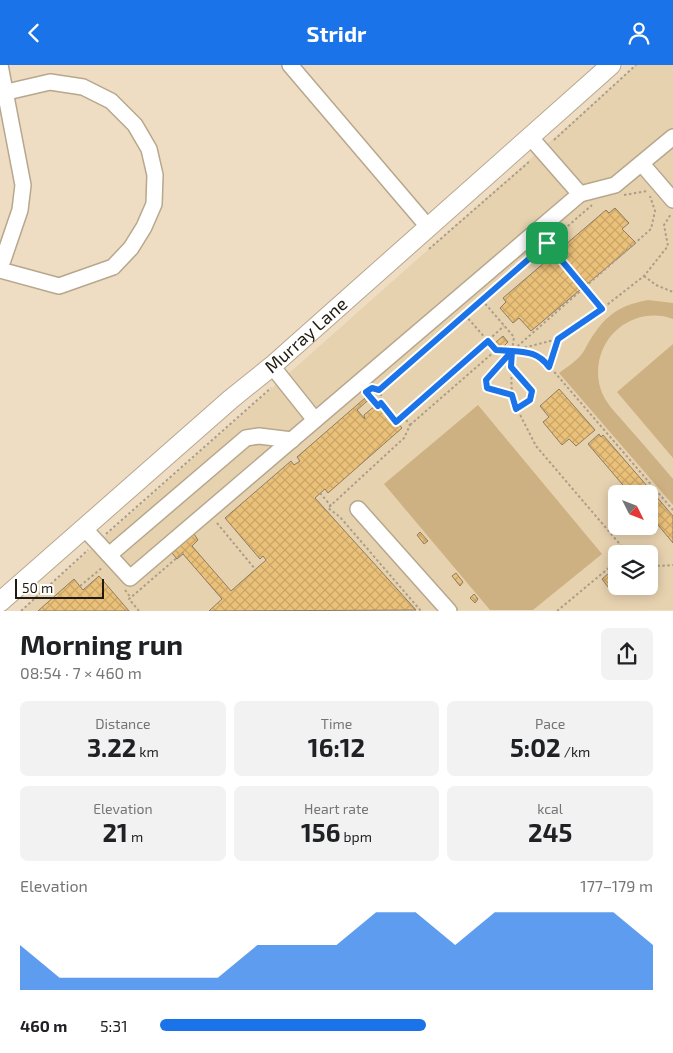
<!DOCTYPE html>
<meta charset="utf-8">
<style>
:root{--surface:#fff;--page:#f2f2f2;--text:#202124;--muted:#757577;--accent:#1a73e8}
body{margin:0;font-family:"Exo 2",sans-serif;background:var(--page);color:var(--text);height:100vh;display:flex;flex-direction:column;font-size:19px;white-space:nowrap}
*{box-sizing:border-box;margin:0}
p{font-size:16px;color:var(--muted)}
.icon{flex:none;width:28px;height:28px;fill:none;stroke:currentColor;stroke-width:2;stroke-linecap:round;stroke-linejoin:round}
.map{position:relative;height:546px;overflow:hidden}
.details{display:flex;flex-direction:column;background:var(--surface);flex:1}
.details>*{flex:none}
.needle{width:32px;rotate:132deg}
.tools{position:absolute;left:608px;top:420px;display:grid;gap:10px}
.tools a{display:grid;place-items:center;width:50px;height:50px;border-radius:8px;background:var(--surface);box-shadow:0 2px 12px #0003;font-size:25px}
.scale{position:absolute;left:15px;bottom:12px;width:89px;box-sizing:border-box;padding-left:5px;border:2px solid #201a10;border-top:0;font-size:14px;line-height:18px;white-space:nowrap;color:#201a10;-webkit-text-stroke:4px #fff;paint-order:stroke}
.pin{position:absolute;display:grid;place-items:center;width:42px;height:42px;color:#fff;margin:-21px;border-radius:10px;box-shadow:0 2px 8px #0006}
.round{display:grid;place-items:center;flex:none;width:52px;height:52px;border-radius:8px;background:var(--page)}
.summary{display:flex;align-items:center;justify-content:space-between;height:85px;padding:0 20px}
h1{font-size:28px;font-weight:700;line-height:38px}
.stats{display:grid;grid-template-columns:repeat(3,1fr);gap:8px;height:85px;padding:5px 20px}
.stats div{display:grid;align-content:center;border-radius:8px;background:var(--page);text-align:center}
.stats b{font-size:25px;font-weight:700}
.stats small{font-size:14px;font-weight:400}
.stats p{font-size:14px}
.chart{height:140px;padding:10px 20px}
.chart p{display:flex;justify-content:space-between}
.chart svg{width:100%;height:90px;margin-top:5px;fill:var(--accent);opacity:.7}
ul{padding:0 20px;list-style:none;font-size:16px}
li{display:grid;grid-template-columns:80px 60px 1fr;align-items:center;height:38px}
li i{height:12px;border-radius:6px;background:var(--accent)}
header{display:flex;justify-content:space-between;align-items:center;height:65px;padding:0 20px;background:var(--accent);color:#fff;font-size:22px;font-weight:700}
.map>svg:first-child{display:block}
.built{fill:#e7d2b0;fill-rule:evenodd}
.grass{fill:#ceb182}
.building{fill:url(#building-cross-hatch);stroke:#8c7d64}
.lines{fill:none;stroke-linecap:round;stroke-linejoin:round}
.minor-casing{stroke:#b7a78d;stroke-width:18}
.major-casing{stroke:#b7a78d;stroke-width:21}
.path{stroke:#ab9d88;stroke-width:2;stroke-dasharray:2.5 2.5;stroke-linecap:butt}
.minor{stroke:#fff;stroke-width:15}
.major{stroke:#fff;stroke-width:19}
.route-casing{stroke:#fff;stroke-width:10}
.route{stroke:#1a73e8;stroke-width:6}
.labels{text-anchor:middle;stroke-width:4.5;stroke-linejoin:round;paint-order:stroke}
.street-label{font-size:18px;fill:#201a10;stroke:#fff}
</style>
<header><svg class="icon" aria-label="back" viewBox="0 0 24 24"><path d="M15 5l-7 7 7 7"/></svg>Stridr<svg class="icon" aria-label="person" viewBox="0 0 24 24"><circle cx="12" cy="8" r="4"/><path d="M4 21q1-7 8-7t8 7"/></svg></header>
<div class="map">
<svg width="673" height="546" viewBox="0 0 673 546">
<defs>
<pattern id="building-cross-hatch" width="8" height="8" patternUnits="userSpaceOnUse" patternTransform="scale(1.25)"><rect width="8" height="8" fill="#ebc179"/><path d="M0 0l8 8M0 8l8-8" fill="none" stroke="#c9a568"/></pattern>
</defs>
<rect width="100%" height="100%" fill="#eeddc2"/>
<path class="built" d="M636 0H673V545L21 546ZM616 429H649V461H616ZM616 489H649V521H616Z"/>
<g class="grass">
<path d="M648 235 673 238V254C655 247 634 251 619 263 599 279 592 308 604 332 610 343 620 352 628 362 643 379 658 396 673 414V440L559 308C567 302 581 293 585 284 601 255 614 241 648 235Z"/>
<polygon points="673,279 673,393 617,327"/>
<polygon points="478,340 602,489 533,545 490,545 384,419"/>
</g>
<g class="building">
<polygon points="615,143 629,158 622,164 636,178 531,266 519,253 513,258 500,243 506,237 503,233 606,145 609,148"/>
<polygon points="503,271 508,277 501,284 495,278"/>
<polygon points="559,324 595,365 576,381 569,374 562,380 543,357 549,352 540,341"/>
<polygon points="372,327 374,330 357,345 365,354 364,350 376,340 378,342 381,339 402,363 328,428 325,424 315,433 416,545 209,546 222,534 183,489 177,494 172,488 194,469 198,475 192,481 231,526 266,495 263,491 260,494 225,453 291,396 294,400 300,396 297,392"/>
<polygon points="599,369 601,372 603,370 673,451 673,478 649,449 649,429 625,429 628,426 588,379"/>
<polygon points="420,467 428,476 424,479 417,470"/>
<polygon points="615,503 616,515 608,522 602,514"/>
<polygon points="456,508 463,517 460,521 452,511"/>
<polygon points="99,511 129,546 38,546 74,514 83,525"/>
<polygon points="474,529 478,534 475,538 470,533"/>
</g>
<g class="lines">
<defs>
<g id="minor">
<polyline points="290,0 429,163"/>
<polyline points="642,99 673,135"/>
<polyline points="580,129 615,120 673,72"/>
<polyline points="0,199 3,195 20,145 23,120 0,0"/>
<polyline points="0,205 59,221 113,202 131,183 144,162 154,139 155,110 149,84 135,60 111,36 83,22 50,17 7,27"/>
<polyline points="272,301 315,355"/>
<polyline points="358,444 449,546"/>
<polyline points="85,464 130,513 580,129 531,73"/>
<polyline points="109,490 246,373 259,371 292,375"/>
</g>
<g id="major">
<path id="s1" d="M0 537 231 334 272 301 611 0"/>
</g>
</defs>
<use href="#minor" class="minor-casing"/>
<use href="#major" class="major-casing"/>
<g class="path">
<polyline points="554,75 636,0"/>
<polyline points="624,130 647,126"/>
<polyline points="547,178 601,244"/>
<polyline points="429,184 530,96"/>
<polyline points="644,211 656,220 673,227"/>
<polyline points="482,235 514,272 512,286"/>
<polyline points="465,250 496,285 512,286 511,302 533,329 530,335 516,344"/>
<polyline points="515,285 558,274 585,257 644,211 668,181 664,160 671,149"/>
<polyline points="512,286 531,287 544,295 673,445"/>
<polyline points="550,301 558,274"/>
<polyline points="511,302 512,334 536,381 624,484 628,488 636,489"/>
<polyline points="374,323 381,326 381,338"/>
<polyline points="379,325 592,140"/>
<polyline points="366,328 378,341 381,338 396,357 504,261"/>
<polyline points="512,329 487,323 486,315 512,286 651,164 655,146 650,131"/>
<polyline points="403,351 410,360 404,373 328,443 340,452 421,546"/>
<polyline points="410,360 495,286"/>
<polyline points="320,428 331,441"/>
<polyline points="217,458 255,504"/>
<polyline points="106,469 271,323"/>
<polyline points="649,495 659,501 673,500"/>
<polyline points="80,521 103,502"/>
<polyline points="125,525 131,533"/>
<polyline points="21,546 88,485"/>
<polyline points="139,546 129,534 186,485"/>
<polyline points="557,546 616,497"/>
</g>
<use href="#minor" class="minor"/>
<use href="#major" class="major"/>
</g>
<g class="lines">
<defs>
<path id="route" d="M547 178 379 325 372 323 366 327 378 341 381 338 396 357 488 276 496 285 512 286 511 302 532 326 530 335 516 344 512 330 487 323 486 315 512 286C528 287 539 288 549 302L558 274 602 244 547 178"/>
</defs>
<use href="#route" class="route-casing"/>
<use href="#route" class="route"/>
</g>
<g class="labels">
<g class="street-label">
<text dy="6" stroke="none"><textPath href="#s1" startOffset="406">Murray Lane</textPath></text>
</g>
</g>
</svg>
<div class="tools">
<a><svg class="needle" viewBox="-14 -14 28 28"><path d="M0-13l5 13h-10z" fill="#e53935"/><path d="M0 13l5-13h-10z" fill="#757577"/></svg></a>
<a><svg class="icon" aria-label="layers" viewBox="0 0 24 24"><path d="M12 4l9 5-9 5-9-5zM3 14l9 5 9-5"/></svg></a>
</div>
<div class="scale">50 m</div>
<div class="pin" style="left:547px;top:178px;background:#1e9e55"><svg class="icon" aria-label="arrive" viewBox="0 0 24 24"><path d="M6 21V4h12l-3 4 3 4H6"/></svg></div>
</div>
<section class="details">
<div class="summary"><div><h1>Morning run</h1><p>08:54 · 7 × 460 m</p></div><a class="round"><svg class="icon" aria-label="share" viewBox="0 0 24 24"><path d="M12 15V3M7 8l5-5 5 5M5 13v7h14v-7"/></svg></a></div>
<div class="stats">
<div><p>Distance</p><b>3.22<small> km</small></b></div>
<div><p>Time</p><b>16:12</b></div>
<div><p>Pace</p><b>5:02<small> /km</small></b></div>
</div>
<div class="stats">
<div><p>Elevation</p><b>21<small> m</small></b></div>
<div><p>Heart rate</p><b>156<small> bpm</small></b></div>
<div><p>kcal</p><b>245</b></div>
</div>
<div class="chart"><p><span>Elevation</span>177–179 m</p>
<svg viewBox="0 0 160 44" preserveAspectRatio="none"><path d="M0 44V22L10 38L20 38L30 38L40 38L50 38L60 22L70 22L80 22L90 6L100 6L110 22L120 6L130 6L140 6L150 6L160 22V44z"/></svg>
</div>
<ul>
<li><b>460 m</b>5:31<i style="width:54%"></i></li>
</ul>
</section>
